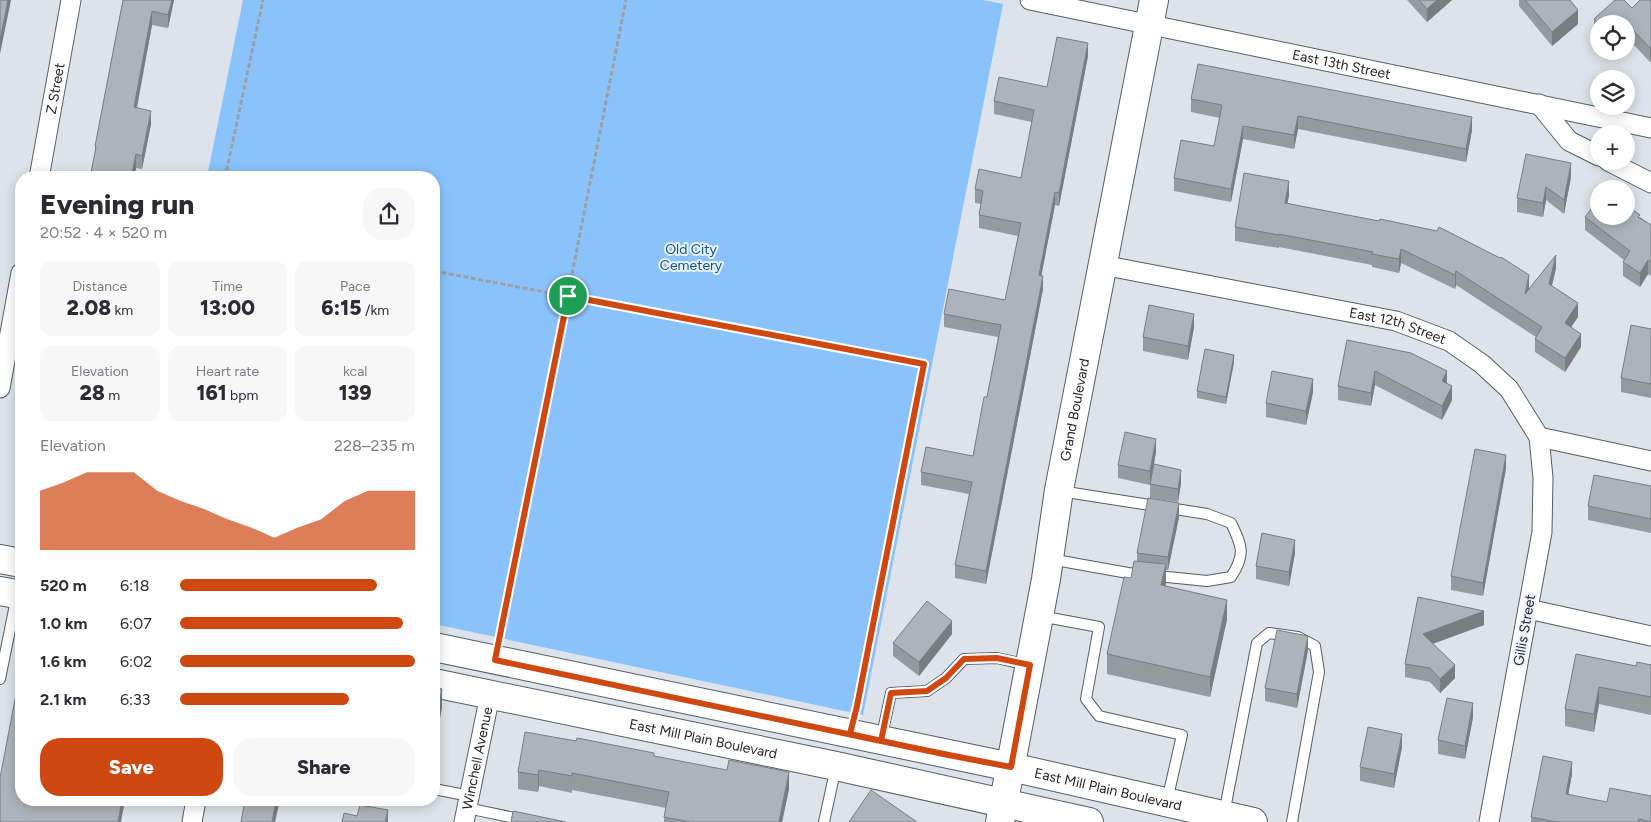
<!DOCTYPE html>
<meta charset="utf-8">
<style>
:root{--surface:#fff;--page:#f7f7f7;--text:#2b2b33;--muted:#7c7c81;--accent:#cf4812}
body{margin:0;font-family:Figtree,sans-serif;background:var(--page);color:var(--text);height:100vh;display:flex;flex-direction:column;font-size:19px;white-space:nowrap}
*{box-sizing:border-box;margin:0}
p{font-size:16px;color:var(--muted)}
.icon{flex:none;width:28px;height:28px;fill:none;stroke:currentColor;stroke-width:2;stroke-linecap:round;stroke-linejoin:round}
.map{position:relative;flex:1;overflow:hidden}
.side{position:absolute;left:15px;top:171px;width:425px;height:635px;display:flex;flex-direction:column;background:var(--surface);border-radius:20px;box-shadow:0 2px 12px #0003}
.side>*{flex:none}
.controls{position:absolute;left:1590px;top:15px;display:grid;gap:10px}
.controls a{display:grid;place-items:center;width:45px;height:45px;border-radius:50%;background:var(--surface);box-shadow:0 2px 12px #0003;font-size:25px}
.pin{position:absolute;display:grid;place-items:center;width:42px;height:42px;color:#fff;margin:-21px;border:2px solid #fff;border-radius:50%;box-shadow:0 1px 5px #0007}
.round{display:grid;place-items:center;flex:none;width:52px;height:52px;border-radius:20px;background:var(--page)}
.overview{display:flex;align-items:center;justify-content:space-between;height:85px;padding:0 25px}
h1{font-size:28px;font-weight:800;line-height:38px}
.metrics{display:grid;grid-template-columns:repeat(3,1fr);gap:8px;height:85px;padding:5px 25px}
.metrics div{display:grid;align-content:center;border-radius:12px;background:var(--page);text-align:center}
.metrics b{font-size:21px;font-weight:800}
.metrics small{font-size:14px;font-weight:400}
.metrics p{font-size:14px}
.chart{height:140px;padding:10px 25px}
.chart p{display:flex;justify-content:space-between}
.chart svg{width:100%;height:90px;margin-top:5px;fill:var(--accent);opacity:.7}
.action{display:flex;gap:10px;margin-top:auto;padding:10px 25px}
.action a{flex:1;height:58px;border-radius:20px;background:var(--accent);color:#fff;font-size:20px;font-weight:800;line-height:58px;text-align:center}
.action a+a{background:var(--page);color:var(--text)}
ul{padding:0 25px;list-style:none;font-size:16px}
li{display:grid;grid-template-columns:80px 60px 1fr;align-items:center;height:38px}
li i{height:12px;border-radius:6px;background:var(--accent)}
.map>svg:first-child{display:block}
.green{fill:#8ac3fb}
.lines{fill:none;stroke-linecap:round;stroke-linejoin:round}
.service-casing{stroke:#575d63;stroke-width:12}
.minor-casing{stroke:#575d63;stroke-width:21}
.secondary-casing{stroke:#575d63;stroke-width:30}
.path{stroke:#9aa0a5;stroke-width:3;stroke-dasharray:5 2.5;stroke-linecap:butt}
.service{stroke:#fff;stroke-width:10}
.minor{stroke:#fff;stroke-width:19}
.secondary{stroke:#fff;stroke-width:28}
.wall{fill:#959aa0}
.shaded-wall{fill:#797d82}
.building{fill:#adb3ba;stroke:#797d82}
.route-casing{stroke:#fff;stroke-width:10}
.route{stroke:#cf4812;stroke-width:6}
.labels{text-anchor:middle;stroke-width:4;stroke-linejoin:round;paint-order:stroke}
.street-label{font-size:14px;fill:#1e2023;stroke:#eaf0f8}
.park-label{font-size:14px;fill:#09568f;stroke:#eaf0f8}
</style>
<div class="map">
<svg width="1651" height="822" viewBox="0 0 1651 822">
<rect width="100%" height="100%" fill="#dce3ea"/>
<polygon class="green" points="243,0 983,0 1003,4 863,715 434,624 434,178 207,177"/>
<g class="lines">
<defs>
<g id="service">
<path d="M1050 559 1128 573 1207 581 1231 577C1246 554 1242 546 1231 523L1207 514 1060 491"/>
<polyline points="1040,616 1099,627 1086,699 1099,716 1182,735 1167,801"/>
<polyline points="0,679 17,595"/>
<polyline points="881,740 891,693 927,691 946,678 964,659 997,658 1028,665"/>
<polyline points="434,789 470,796"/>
<polyline points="467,808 534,822"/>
<polyline points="1224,814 1257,643 1269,633 1298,637 1315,646 1319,672 1292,822"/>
<polyline points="824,822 836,767"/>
</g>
<g id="minor">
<path id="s1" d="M1030 0 1651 128"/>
<polyline points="1539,104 1569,141 1599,156"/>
<polyline points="1608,161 1651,183"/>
<path id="s2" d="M39 178 71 0"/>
<path id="s3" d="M1102 265 1396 321 1449 341 1482 364 1509 389 1539 437 1543 478 1542 532 1489 822"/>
<polyline points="0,388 21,273"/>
<polyline points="1539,437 1651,461"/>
<polyline points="1528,609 1651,636"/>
<polyline points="192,822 196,800"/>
<path id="s4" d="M464 822 490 695"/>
</g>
<g id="secondary">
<polyline points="0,559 21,563"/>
<polyline points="0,591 21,595"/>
<path id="s5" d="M434 647 1011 767 1253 822"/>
<path id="s6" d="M434 683 836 766 1089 822"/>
<path id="s7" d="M1000 822 1046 579 1059 490 1154 0"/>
</g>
</defs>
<use href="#service" class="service-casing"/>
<use href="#minor" class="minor-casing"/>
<use href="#secondary" class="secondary-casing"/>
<g class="path">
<polyline points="225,178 263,0"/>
<polyline points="434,271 924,364 856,709"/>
<polyline points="501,635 626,0"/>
</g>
<use href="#service" class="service"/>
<use href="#minor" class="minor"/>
<use href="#secondary" class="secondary"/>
</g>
<g class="wall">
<polygon points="123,0 174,0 168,28 152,25 137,108 151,124 142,169 136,168 134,178 90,178 95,154 95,146"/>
<polygon points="1407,0 1452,0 1427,22"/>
<polygon points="1519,0 1570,0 1578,24 1552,46 1519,6"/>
<polygon points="1651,0 1651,61 1650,62 1634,45 1619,59 1611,51 1626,51 1599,24 1599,38 1594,33 1594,19 1632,8"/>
<polygon points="1088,56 1059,206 1055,205 1041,275 1043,289 986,584 955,578 955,565 969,494 921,485 921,472 973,456 987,397 998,337 944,327 944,314 1005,300 1018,236 979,228 979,215 981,204 975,203 975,189 1021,178 1032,122 994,114 994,101 1047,87"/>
<polygon points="1191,99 1472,130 1466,162 1298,129 1294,149 1243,139 1231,202 1174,191 1174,178 1214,146 1220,118 1191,112"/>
<polygon points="1571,177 1564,214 1546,200 1543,217 1517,212 1517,198"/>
<polygon points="1289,195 1287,203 1529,290 1556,268 1552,286 1578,317 1571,327 1581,347 1565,372 1535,352 1535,339 1536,337 1456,285 1455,289 1401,263 1399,273 1372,267 1372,265 1279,247 1279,248 1235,241 1235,227"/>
<polygon points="1585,217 1640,217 1651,225 1651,276 1648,274 1640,287 1623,276 1623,262 1624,260 1585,230"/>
<polygon points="1194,327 1188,360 1143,351 1143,337"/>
<polygon points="1651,329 1651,398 1621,392 1621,378"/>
<polygon points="1347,340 1447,383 1452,400 1442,420 1375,385 1371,406 1338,400 1338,386"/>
<polygon points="1234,362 1226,404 1197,398 1197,391"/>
<polygon points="1313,392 1306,425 1266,417 1266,403"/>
<polygon points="1156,452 1150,485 1118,478 1118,465"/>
<polygon points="1506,468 1483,596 1451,590 1451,576"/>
<polygon points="1181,483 1178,502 1150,498 1150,484"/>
<polygon points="1651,486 1651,533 1588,520 1588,506"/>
<polygon points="1179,517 1168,570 1166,570 1165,586 1227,619 1210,697 1107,674 1107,654 1137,561 1137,553"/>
<polygon points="1295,553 1289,586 1256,579 1256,566"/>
<polygon points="1418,597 1484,625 1433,644 1455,678 1440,693 1430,682 1405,677 1405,664"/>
<polygon points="952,634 919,676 893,656 893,643"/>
<polygon points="1308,650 1297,708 1265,701 1265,688"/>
<polygon points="1576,654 1636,666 1651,665 1651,715 1599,704 1594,732 1565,726 1565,709"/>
<polygon points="1473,717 1465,759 1438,754 1438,740"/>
<polygon points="1402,747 1394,788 1360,781 1360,767"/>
<polygon points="654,756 789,789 782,822 664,822 664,817 666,808 572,790 572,793 539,786 538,792 518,789 518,772"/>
<polygon points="1572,774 1568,795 1607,802 1651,796 1651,822 1531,822 1531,817"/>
</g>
<g class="shaded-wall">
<polygon points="8,0 11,0 0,54 0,40"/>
<polygon points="172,0 174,0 168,28 168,15"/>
<polygon points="1437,0 1452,0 1427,22 1427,9"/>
<polygon points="1578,10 1578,24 1552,46 1552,32"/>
<polygon points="152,11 152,25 134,121 134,107"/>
<polygon points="1634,31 1634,45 1619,59 1619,51 1626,51 1626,38"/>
<polygon points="1088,43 1088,56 1059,206 1059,193"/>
<polygon points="1650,48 1651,48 1651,61 1650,62"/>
<polygon points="151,111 151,124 142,169 142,156"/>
<polygon points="1298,116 1298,129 1294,149 1294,135"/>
<polygon points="1472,117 1472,130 1466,162 1466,149"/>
<polygon points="1243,126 1243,139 1231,202 1231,189"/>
<polygon points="136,154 136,168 134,178 131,178"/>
<polygon points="1571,163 1571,177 1564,214 1564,200"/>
<polygon points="1289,181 1289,195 1285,216 1285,203"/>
<polygon points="1546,187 1546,200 1543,217 1543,203"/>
<polygon points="1055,192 1055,205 1039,288 1039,275"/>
<polygon points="1401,249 1401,263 1399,273 1399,259"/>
<polygon points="1556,255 1556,268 1549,297 1549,284"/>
<polygon points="1648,260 1648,274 1640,287 1640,273"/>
<polygon points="1456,271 1456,285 1455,289 1455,275"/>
<polygon points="1529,275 1529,289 1525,308 1525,294"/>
<polygon points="1043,276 1043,289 986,584 986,571"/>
<polygon points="1578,303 1578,317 1565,336 1565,323"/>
<polygon points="1194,314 1194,327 1188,360 1188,346"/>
<polygon points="1581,334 1581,347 1565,372 1565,358"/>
<polygon points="1234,355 1234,362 1226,404 1226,397"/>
<polygon points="1375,371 1375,385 1371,406 1371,393"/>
<polygon points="1447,371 1447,385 1442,381"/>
<polygon points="1313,379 1313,392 1306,425 1306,411"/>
<polygon points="1452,386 1452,400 1442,420 1442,406"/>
<polygon points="1156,439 1156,452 1150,485 1150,471"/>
<polygon points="1506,455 1506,468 1483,596 1483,583"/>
<polygon points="1181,470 1181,483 1178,502 1178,489"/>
<polygon points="1179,503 1179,517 1168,570 1168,557"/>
<polygon points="1295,540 1295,553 1289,586 1289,572"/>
<polygon points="1166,564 1166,584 1161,605 1161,585"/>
<polygon points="1227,600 1227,619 1210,697 1210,677"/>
<polygon points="1484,611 1484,625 1423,647 1423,634"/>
<polygon points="952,621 952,634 919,676 919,662"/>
<polygon points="1308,636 1308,650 1297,708 1297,694"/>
<polygon points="1455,665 1455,678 1440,693 1440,679"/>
<polygon points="1599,687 1599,704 1594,732 1594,714"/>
<polygon points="442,689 442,708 434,751 434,731"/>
<polygon points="1473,703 1473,717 1465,759 1465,746"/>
<polygon points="1402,734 1402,747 1394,788 1394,774"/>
<polygon points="1572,762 1572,774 1566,807 1566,794"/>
<polygon points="539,770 539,786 538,792 538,775"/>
<polygon points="789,772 789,789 782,822 779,822"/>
<polygon points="122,800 125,800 121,822 118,822"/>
<polygon points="276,800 280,800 275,822 272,822"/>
<polygon points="388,810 388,822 385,822"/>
</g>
<g class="building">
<polygon points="0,0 8,0 0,40"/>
<polygon points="123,0 172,0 168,15 152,11 134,107 151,111 142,156 136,154 131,178 90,178 96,147 95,146"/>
<polygon points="1419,0 1437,0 1427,9"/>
<polygon points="1525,0 1570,0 1578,10 1552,32"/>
<polygon points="1615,0 1624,0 1632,8 1640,0 1651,0 1651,48 1650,48 1634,31 1626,38 1626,24 1599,24 1594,19"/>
<polygon points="1057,37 1088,43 1059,193 1055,192 1039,275 1043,276 986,571 955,565 972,482 921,472 926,447 973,456 984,397 987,397 1001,325 944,314 949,289 1005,300 1021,223 979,215 983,191 975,189 979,169 1021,178 1034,110 994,101 999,77 1047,87"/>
<polygon points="1198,64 1472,117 1466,149 1298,116 1294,135 1243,126 1231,189 1174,178 1181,140 1214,146 1222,105 1191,99"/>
<polygon points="1526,154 1571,163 1564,200 1546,187 1543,203 1517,198"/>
<polygon points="1244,173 1289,181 1285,203 1379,221 1380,219 1437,231 1439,227 1500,258 1501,257 1529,275 1525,294 1556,255 1549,284 1578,303 1565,323 1581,334 1565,358 1535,339 1542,327 1456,271 1455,275 1401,249 1399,259 1372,254 1373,252 1279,234 1279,235 1235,227"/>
<polygon points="1599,199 1599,216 1626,216 1626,205 1640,215 1638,217 1651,225 1651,262 1648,260 1640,273 1623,262 1630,251 1585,217"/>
<polygon points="1149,305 1194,314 1188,346 1143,337"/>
<polygon points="1631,325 1651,329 1651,384 1621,378"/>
<polygon points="1347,340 1411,353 1447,371 1442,381 1452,386 1442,406 1375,371 1371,393 1338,386"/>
<polygon points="1205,349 1234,355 1226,397 1197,391"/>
<polygon points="1272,371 1313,379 1306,411 1266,403"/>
<polygon points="1125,432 1156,439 1150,471 1118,465"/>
<polygon points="1475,449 1506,455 1483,583 1451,576"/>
<polygon points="1154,464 1181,470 1178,489 1150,484"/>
<polygon points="1594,475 1651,486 1651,519 1588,506"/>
<polygon points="1148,498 1179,503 1168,557 1137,553"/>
<polygon points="1262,533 1295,540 1289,572 1256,566"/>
<polygon points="1134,561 1166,564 1161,585 1227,600 1210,677 1107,654 1124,577 1131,578"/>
<polygon points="1418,597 1484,611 1423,634 1455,665 1440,679 1430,668 1405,664"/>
<polygon points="927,601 952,621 919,662 893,643"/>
<polygon points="1277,630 1308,636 1297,694 1265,688"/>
<polygon points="1576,654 1636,666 1637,662 1651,665 1651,697 1599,687 1594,714 1565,709"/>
<polygon points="21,668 21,800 122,800 118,822 0,822 0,778"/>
<polygon points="434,687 442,689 434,731"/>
<polygon points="1447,698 1473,703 1465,746 1438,740"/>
<polygon points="1368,727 1402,734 1394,774 1360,767"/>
<polygon points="525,732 576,741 577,738 654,753 654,756 727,770 729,760 789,772 779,822 691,822 664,817 669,792 572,773 572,776 539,770 538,775 518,772"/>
<polygon points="1543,756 1572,762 1566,794 1607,802 1610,788 1651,796 1651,822 1639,819 1638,822 1556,822 1531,817"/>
<polygon points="871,790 917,822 849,822"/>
<polygon points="245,800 276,800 272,822 241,822"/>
<polygon points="360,805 388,810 385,822 342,822 344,813 357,816"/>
<polygon points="513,811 566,822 511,822"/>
</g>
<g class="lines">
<defs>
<path id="route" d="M568 296 495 660 881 741 891 693 927 691 946 678 964 659 997 658 1030 665 1011 767C957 757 903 746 850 734L857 706 924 364 568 296"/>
</defs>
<use href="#route" class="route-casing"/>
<use href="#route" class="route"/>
</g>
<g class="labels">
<g class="street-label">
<text dy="5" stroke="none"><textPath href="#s1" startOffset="318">East 13th Street</textPath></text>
<text dy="5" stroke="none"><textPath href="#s2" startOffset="91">Z Street</textPath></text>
<text dy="5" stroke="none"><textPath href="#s3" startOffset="302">East 12th Street</textPath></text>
<text dy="5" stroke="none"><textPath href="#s7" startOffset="419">Grand Boulevard</textPath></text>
<text transform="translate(1524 630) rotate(-80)" y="5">Gillis Street</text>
<text dy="5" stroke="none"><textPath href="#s6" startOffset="275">East Mill Plain Boulevard</textPath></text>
<text dy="5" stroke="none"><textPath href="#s4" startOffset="65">Winchell Avenue</textPath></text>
<text dy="5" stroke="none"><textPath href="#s5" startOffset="689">East Mill Plain Boulevard</textPath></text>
</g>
<g class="park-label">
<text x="691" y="254">Old City<tspan x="691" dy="16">Cemetery</tspan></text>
</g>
</g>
</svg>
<div class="controls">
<a><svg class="icon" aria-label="locate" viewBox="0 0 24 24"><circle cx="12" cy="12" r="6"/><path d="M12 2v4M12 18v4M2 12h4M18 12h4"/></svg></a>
<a><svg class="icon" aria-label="layers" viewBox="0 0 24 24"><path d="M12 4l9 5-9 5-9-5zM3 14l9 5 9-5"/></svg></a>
<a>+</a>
<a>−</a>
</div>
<div class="pin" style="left:568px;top:296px;background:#1e9e55"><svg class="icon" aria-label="arrive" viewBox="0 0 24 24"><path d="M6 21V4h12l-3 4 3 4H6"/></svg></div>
<section class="side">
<div class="overview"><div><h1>Evening run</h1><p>20:52 · 4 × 520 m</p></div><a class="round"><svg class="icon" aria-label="share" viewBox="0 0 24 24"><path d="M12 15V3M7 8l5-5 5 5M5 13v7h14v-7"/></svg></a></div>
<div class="metrics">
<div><p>Distance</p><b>2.08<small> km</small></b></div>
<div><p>Time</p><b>13:00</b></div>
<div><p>Pace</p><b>6:15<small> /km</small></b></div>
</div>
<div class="metrics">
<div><p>Elevation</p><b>28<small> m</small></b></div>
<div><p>Heart rate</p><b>161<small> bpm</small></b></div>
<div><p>kcal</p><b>139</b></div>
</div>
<div class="chart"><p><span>Elevation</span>228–235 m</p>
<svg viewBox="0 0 160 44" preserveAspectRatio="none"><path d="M0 44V15L10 11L20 6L30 6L40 6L50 15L60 20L70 24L80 29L90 33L100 38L110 33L120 29L130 20L140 15L150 15L160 15V44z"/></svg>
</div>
<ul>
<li><b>520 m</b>6:18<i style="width:84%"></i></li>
<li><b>1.0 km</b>6:07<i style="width:95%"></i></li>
<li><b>1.6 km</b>6:02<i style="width:100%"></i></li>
<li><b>2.1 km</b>6:33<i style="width:72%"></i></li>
</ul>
<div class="action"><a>Save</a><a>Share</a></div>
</section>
</div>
